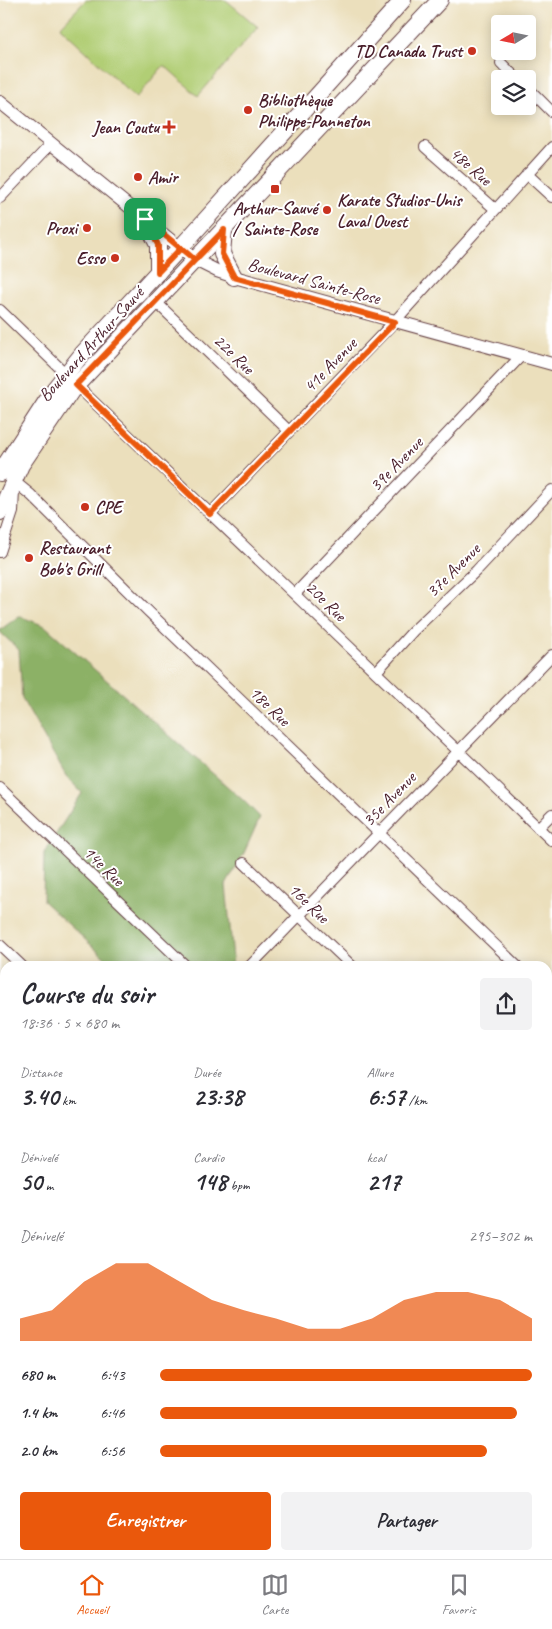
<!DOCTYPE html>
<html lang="fr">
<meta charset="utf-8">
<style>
:root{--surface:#fff;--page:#f2f2f3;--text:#2b2b33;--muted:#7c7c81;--line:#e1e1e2;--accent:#ea580c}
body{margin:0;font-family:Caveat,sans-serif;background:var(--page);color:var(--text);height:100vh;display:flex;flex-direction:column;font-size:19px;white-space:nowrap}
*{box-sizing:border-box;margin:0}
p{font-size:16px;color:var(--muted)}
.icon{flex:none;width:28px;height:28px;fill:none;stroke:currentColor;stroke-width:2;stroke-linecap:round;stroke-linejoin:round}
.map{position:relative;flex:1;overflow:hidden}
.panel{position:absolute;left:0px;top:961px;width:552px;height:599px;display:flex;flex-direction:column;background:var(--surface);border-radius:15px 15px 0 0;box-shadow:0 2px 12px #0003}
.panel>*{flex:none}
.needle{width:32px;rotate:260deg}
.buttons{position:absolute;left:491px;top:15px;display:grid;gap:10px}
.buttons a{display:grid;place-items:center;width:45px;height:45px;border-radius:5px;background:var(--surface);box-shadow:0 2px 12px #0003;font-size:25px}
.pin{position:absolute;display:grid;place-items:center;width:42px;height:42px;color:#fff;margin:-21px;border-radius:10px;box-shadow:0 2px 8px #0006}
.round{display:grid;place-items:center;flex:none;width:52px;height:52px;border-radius:5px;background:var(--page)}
.head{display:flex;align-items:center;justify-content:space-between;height:85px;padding:0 20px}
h1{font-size:28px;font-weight:800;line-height:38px}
.figures{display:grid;grid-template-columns:repeat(3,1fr);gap:8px;height:85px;padding:5px 20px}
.figures div{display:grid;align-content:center}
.figures b{font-size:25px;font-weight:800}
.figures small{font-size:14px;font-weight:400}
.figures p{font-size:14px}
.chart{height:140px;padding:10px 20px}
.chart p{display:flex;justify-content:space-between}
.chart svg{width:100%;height:90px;margin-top:5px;fill:var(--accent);opacity:.7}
.cta{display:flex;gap:10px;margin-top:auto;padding:10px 20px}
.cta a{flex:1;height:58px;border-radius:5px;background:var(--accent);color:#fff;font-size:20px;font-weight:800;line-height:58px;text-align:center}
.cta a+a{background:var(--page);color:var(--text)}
ul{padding:0 20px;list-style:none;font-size:16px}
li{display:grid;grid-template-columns:80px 60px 1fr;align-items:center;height:38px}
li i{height:12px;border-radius:6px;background:var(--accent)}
.dock{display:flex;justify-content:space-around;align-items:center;height:70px;border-top:1px solid var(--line);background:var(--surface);font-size:14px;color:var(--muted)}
.dock a{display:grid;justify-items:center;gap:2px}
.dock .selected{color:var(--accent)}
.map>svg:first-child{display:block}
.green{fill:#b1ce75;stroke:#7e7650}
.forest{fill:#8cb166;stroke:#6b6848}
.water{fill:#53bfce;stroke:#4e6f7c}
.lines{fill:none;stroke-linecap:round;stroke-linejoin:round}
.minor-casing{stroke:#623c41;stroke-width:12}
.tertiary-casing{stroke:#623c41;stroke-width:14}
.primary-casing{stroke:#623c41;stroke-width:18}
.minor{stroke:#fff;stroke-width:10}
.tertiary{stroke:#fff;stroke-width:12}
.primary{stroke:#fff;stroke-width:16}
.route-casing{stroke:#fff;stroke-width:10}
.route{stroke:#ea580c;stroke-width:6}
.poi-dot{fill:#c8321e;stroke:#fff;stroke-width:2}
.labels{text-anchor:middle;stroke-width:4;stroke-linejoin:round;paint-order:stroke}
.poi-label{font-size:18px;font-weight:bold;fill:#4a1f2b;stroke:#fff;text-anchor:start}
.street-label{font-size:18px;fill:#4a1f2b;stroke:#fff}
</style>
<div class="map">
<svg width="552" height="1559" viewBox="0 0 552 1559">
<rect width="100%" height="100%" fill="#fff"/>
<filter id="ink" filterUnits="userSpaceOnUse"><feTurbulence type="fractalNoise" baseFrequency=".02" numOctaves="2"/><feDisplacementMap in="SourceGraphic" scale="10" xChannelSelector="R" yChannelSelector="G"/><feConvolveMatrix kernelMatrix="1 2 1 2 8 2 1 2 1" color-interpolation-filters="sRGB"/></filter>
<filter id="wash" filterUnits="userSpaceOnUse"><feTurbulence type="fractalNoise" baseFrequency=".0096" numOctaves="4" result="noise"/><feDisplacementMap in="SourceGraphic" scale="20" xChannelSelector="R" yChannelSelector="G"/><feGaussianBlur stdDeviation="1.12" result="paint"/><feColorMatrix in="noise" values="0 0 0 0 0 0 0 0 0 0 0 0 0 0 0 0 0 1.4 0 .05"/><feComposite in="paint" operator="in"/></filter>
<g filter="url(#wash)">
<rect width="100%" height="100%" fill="#ebdfbc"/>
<g class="green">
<polygon points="86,0 226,0 258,27 198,96 164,65 136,98 60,27"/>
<polygon points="5,1205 5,1472 0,1473 0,1209"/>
</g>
<g class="forest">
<polygon points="19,616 45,626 244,801 260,817 244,853 226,885 233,958 230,966 114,966 43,901 44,853 82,793 66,776 22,699 19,650 0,632 0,630"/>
<polygon points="548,1195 552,1200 552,1413 548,1414"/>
<polygon points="0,1278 5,1284 5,1343 0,1338"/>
<polygon points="171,1555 358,1555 358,1559 163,1559"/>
</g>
<g class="water">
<polygon points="552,1413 552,1559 501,1559 498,1555 548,1555 548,1414"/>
<polygon points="32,1555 171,1555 163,1559 34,1559"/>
<polygon points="358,1555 453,1555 452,1559 358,1559"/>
</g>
</g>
<g filter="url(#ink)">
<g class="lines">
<defs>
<g id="minor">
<polyline points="501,63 517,79"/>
<polyline points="528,88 552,112"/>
<polyline points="425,147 495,209"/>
<polyline points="527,174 552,197"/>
<polyline points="0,198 51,144"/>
<polyline points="155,301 289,431"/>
<polyline points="0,310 66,374"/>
<polyline points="76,385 552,841"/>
<polyline points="10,478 31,495 149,612 517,966"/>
<polyline points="210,514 395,321 552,147"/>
<polyline points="0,552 13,512 14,490"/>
<polyline points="295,594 521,356"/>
<polyline points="376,672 413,631 477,570 552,490"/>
<polyline points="0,788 186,966"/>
<polyline points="538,828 552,814"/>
<polyline points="244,863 352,966"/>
<polyline points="0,945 22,966"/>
<polyline points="250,966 552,655"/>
<polyline points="548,996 552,1000"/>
<polyline points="0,1104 5,1109"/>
<polyline points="548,1155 552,1150"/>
<polyline points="548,1374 552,1374"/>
</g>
<polyline id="tertiary" points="0,102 195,260 217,271 238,278 552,364"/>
<g id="primary">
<polyline points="145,219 158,245 158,272"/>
<polyline points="224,230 222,254 234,277"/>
<polyline points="0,473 55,388 83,353 190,237 403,0"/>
<polyline points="0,512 21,465 72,390 440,0"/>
</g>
</defs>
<use href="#minor" class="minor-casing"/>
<use href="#tertiary" class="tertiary-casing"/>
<use href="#primary" class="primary-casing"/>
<use href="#minor" class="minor"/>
<use href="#tertiary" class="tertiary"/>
<use href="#primary" class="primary"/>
</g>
</g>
<g class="lines" filter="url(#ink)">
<defs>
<polyline id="route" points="145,219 195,260 76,385 210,514 395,322 234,277 222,254 224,230 195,260 181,248 158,272 158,245 145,219"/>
</defs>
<use href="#route" class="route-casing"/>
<use href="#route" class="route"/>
</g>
<g class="poi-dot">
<circle cx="472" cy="51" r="5"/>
<circle cx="248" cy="110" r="5"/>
<path d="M166.5 119.5h5v5h5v5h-5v5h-5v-5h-5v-5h5z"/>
<circle cx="138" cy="177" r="5"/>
<rect x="270" y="184" width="10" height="10" rx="2.5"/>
<circle cx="327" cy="210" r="5"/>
<circle cx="87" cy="228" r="5"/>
<circle cx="115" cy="258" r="5"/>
<circle cx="85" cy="507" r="5"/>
<circle cx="29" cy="558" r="5"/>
</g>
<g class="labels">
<g class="poi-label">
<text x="462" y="57" text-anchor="end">TD Canada Trust</text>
<text x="258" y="106">Bibliothèque<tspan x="258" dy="21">Philippe-Panneton</tspan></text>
<text x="159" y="133" text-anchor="end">Jean Coutu</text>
<text x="148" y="183">Amir</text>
<text x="337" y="206">Karate Studios-Unis<tspan x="337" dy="21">Laval Ouest</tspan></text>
<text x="275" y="214" text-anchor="middle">Arthur-Sauvé<tspan x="275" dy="21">/ Sainte-Rose</tspan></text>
<text x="77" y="234" text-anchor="end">Proxi</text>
<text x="105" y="264" text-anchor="end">Esso</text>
<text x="95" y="513">CPE</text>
<text x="39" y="554">Restaurant<tspan x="39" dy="21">Bob's Grill</tspan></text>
</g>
<g class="street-label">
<text transform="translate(471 166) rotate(41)" y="6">48e Rue</text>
<text transform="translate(314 281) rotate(15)" y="6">Boulevard Sainte-Rose</text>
<text transform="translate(91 344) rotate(-48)" y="6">Boulevard Arthur-Sauvé</text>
<text transform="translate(234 354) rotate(44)" y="6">22e Rue</text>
<text transform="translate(330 365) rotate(-46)" y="6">41e Avenue</text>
<text transform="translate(396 464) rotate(-46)" y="6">39e Avenue</text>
<text transform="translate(453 570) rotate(-45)" y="6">37e Avenue</text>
<text transform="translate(326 601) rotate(44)" y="6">20e Rue</text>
<text transform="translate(270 706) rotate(44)" y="6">18e Rue</text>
<text transform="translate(389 799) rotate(-46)" y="6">35e Avenue</text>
<text transform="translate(104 866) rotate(44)" y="6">14e Rue</text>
<text transform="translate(309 903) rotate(44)" y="6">16e Rue</text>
</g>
</g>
</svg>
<div class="buttons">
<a><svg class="needle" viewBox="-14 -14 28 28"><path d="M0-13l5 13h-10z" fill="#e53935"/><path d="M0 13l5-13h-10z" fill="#7c7c81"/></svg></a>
<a><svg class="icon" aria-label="layers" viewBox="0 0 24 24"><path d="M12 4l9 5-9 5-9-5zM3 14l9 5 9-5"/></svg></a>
</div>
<div class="pin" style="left:145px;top:219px;background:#1e9e55"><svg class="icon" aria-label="arrive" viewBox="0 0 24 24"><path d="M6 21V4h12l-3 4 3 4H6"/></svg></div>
<section class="panel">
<div class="head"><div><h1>Course du soir</h1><p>18:36 · 5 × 680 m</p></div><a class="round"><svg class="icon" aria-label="share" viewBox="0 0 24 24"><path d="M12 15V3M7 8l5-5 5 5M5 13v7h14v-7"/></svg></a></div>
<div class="figures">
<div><p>Distance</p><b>3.40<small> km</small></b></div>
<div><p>Durée</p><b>23:38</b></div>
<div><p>Allure</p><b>6:57<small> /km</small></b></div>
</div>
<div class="figures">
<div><p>Dénivelé</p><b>50<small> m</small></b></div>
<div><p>Cardio</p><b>148<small> bpm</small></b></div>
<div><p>kcal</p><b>217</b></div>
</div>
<div class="chart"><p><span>Dénivelé</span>295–302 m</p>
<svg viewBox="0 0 160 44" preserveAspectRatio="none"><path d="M0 44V33L10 29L20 15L30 6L40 6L50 15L60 24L70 29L80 33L90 38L100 38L110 33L120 24L130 20L140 20L150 24L160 33V44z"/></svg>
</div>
<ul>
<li><b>680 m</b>6:43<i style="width:100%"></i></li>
<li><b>1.4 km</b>6:46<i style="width:96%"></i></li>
<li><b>2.0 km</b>6:56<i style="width:88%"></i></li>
</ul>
<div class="cta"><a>Enregistrer</a><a>Partager</a></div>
</section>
</div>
<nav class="dock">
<a class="selected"><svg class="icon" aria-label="home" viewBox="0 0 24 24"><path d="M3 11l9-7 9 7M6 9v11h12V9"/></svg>Accueil</a>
<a><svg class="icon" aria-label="map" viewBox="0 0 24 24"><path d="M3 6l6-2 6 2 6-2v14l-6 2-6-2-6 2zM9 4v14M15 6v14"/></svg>Carte</a>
<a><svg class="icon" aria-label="saved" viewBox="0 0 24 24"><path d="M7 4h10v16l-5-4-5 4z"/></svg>Favoris</a>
</nav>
